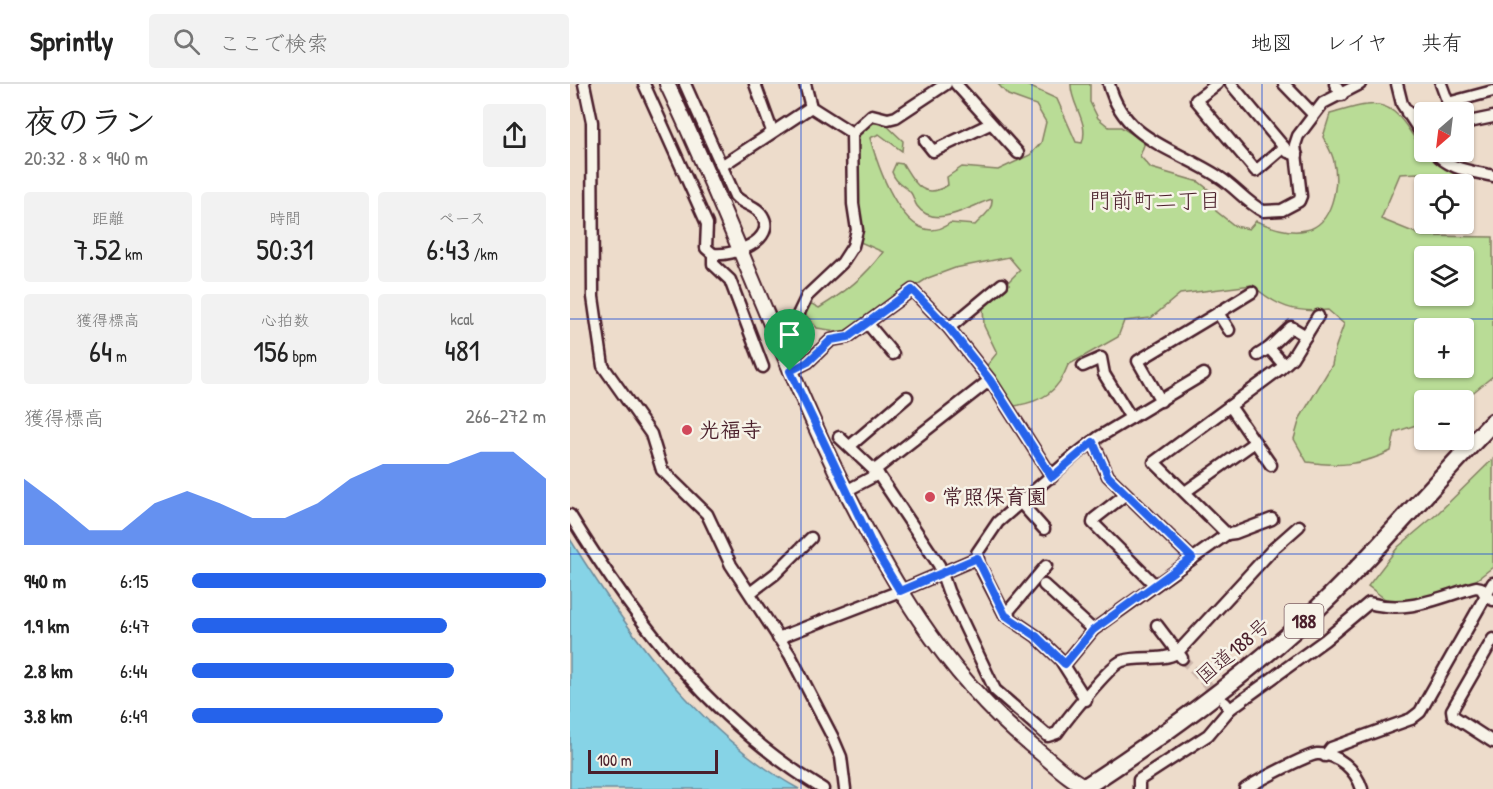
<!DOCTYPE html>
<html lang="ja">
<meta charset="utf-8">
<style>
:root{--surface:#fff;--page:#f2f2f2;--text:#222;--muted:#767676;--line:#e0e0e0;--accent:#2563eb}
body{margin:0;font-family:"Patrick Hand","Klee One",sans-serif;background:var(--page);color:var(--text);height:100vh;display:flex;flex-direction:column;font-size:22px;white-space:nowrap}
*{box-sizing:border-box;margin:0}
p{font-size:20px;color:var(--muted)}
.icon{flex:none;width:33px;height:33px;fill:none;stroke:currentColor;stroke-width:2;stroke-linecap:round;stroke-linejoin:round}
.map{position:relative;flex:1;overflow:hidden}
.sheet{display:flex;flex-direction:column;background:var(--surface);width:570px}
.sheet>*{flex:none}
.needle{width:39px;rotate:208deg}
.buttons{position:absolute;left:844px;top:18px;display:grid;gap:12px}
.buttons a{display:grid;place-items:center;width:60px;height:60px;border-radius:6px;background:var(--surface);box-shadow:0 2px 4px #0004;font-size:30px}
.scale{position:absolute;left:18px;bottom:15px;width:130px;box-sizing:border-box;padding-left:6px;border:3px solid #4a1f2b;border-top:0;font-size:16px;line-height:21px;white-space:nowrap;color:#4a1f2b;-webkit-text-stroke:4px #f7f3e8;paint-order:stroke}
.pin{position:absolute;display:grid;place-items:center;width:51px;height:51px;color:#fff;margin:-62px -26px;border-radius:50% 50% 50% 0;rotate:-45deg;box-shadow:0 0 6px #0007}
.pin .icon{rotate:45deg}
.round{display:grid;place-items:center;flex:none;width:63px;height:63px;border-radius:6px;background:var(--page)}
.summary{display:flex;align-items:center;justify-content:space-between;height:102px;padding:0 24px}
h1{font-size:33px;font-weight:600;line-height:45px}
.metrics{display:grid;grid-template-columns:repeat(3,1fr);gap:9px;height:102px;padding:6px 24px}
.metrics div{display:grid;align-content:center;border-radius:6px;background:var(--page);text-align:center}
.metrics b{font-size:30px;font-weight:600}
.metrics small{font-size:16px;font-weight:400}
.metrics p{font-size:16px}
.chart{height:168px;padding:12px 24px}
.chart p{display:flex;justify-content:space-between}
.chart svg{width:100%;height:108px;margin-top:6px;fill:var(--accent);opacity:.7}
ul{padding:0 24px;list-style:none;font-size:20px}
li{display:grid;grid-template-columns:96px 72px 1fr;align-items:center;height:45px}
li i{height:15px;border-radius:8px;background:var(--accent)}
header{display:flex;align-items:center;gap:36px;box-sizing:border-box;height:84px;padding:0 30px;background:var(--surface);border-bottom:2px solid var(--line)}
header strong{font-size:28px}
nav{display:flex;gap:33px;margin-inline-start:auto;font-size:21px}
.search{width:420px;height:54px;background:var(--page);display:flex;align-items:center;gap:15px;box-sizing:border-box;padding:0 21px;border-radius:6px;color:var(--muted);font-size:22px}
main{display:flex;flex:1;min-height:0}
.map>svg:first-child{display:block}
.green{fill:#b9dc96;stroke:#827e60;stroke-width:1.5;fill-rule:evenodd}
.water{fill:#86d3e6;stroke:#6e8b9b;stroke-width:1.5}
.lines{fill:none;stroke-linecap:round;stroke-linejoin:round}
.minor-tunnel{stroke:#ccb6ab;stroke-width:10;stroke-dasharray:10 5;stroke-linecap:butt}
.minor-casing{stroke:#4a1f2b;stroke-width:15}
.major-casing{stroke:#4a1f2b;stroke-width:18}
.highway-casing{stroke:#4a1f2b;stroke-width:21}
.minor{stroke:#f7f3e8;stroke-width:10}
.major{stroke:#f7f3e8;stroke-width:14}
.highway{stroke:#f7f3e8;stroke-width:16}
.route-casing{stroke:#fff;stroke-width:12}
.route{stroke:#2563eb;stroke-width:8}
.grid{fill:none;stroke:#1d4ed8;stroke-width:1.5;stroke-opacity:0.55}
.poi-dot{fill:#d1495b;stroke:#f7f3e8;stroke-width:2}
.labels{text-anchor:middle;stroke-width:5;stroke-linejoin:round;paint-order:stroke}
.shield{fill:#f7f3e8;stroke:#7e5f64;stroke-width:1.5}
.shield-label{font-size:20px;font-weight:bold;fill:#4a1f2b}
.poi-label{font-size:21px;font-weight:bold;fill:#4a1f2b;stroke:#f7f3e8;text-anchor:start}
.street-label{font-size:21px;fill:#4a1f2b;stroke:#f7f3e8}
.neighbourhood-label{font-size:22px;fill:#4a1f2b;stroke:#f7f3e8}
</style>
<header>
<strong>Sprintly</strong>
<div class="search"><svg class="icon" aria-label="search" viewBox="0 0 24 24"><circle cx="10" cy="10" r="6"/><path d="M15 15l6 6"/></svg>ここで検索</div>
<nav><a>地図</a><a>レイヤ</a><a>共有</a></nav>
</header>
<main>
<section class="sheet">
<div class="summary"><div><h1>夜のラン</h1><p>20:32 · 8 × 940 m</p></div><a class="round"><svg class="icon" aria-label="share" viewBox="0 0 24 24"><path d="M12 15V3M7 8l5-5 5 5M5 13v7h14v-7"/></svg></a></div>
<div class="metrics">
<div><p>距離</p><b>7.52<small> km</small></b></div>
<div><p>時間</p><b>50:31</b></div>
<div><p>ペース</p><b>6:43<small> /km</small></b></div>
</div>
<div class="metrics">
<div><p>獲得標高</p><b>64<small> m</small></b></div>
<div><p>心拍数</p><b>156<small> bpm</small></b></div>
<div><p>kcal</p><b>481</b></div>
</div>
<div class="chart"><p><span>獲得標高</span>266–272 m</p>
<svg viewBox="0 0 160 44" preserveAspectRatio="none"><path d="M0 44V17L10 27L20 38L30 38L40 27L50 22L60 27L70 33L80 33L90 27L100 17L110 11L120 11L130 11L140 6L150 6L160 17V44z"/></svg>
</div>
<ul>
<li><b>940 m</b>6:15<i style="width:100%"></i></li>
<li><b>1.9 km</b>6:47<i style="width:72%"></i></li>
<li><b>2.8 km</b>6:44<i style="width:74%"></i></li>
<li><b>3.8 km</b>6:49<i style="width:71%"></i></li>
</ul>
</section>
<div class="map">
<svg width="923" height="705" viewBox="0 0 923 705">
<rect width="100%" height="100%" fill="#eddccb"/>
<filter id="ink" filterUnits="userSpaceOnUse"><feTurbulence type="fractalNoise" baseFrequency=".0167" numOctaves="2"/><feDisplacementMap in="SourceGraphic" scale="12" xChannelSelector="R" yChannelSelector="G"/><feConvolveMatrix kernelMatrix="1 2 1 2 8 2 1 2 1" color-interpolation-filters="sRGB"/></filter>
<g filter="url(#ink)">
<g class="green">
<path d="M428 0H454L487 15 506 58 512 59C520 38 500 20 501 0H520V18L528 34 539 43H551L575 58 570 72 581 84 629 98 644 110 646 127 665 142 679 145 686 137C701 143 719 150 736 146 763 141 769 100 764 78 763 70 757 61 753 53L760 30C772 27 785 22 797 21 831 16 838 52 856 68 866 77 878 85 891 91L888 100H867L848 89 830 90 811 135 853 152 923 153V292L894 316H855V338L825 348 821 367C793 381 767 383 737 378L724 355 730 334 762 281 765 265 774 240 758 226C724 229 707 223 682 201L610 210 581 234 554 237 548 253 498 281C488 308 473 317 445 322L432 311 414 285 427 269 414 242 413 223 450 186 439 173 385 184 358 194 273 248 247 244 235 230 240 219 249 224C275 208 295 193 313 168L288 157 285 55C293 42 298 39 313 38L333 57 332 67 309 50 300 54C308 83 337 171 380 139L405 141C412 133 423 127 422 115 401 121 365 147 347 122 344 118 344 113 341 109 334 100 326 100 322 88L326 79 333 80C344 98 353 117 378 101L377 93 392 83 428 86 460 71 471 59 476 38 466 21 438 11ZM855 172H894V212H855ZM855 244H894V284H855Z"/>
<polygon points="923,375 923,483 897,503 823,521 798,502 828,463 867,430"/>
</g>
<path class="water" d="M0 455C59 550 129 650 229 705H0Z"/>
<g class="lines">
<polyline class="minor-tunnel" points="612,574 649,613"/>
<defs>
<g id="minor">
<polyline points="14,0 22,38 23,213 33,282 81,350 92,386 137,430 161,481 220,571 262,652 271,673 275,705"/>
<path d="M74 0 137 140 136 164 143 170C162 173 208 156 192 131 186 121 173 121 165 112L115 0"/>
<polyline points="185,0 202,47"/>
<polyline points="235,0 241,23 282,49 302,31 318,35 326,33 376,0"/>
<polyline points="386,0 448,69"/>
<path d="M539 0C554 57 605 64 649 93 665 103 677 119 693 127L712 126 729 117 731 112 725 61 728 52 753 19 790 0"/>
<polyline points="647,0 626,16 686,87 714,63"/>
<polyline points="661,0 718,68 727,71"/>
<polyline points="714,0 743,30"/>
<polyline points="765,0 772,11"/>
<polyline points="827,0 832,20 855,55"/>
<polyline points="871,0 878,19 923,7"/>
<polyline points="837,29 855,32"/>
<polyline points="894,39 923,33"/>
<polyline points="355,57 363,67 420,40"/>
<path d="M865 68C879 86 902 87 923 92"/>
<polyline points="153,81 241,23"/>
<polyline points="143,170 143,180 160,196 193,283"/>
<polyline points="298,240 323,270"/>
<polyline points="379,244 432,200"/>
<polyline points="659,246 648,229 682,208"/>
<polyline points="205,252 215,247 226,235 237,212 272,179 283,162 287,146 283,120 282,49"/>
<polyline points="699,264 721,243 736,252"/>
<polyline points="688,271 699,264 714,281"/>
<polyline points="513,282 531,274 534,290 561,334"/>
<polyline points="220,287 238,278 261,256 278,253 342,206 379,244 420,296 482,393"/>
<polyline points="591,317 568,277 648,229"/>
<polyline points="660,322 701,381"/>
<polyline points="269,353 308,390"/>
<polyline points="523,358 538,392 622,474"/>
<polyline points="280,362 337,313"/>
<polyline points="305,386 420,296"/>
<path d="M276 407 308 390 369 481 378 507 425 606 478 652 487 649C496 636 540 581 552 577 570 571 591 578 607 569L703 465 729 442"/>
<polyline points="615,408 685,358"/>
<polyline points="556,410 524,435 523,439 585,501"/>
<polyline points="450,418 474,445"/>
<path d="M0 431C66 539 144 639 253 705"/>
<polyline points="657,450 665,449 702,435"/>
<polyline points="474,501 523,546"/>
<polyline points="180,509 205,490 241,454"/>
<polyline points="435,531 476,482"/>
<polyline points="587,541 612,574"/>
<polyline points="208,554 330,507 407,474"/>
<polyline points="923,555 882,626 883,632 923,658"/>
<polyline points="495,580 523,546 657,450 584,378 710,285 722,274 748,232"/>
<polyline points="516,616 490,575 466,552 435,531 409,480 407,469 428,438 504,372 529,353 634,290"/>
<path d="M660 625 755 556 799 519C839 530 869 513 906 503L911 504 916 512 923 516"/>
<polyline points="755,672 761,664 841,635 850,628 923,499"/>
<polyline points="569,705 569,696 638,651 660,625 655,619"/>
<path d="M675 705C686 698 736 671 747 670 768 669 786 686 792 705"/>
</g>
<path id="major" d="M97 0C158 127 205 260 266 387 317 490 372 588 462 662 480 676 499 696 520 705"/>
<path id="highway" d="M512 705C589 655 663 601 731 540 800 477 858 405 923 338"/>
</defs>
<use href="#minor" class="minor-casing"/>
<use href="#major" class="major-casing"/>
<use href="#highway" class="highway-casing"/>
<use href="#minor" class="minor"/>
<use href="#major" class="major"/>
<use href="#highway" class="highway"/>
</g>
</g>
<g class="lines" filter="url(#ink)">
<defs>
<polygon id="route" points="342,206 379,244 420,296 482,393 523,358 538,392 622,474 523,546 495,580 466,552 435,531 407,474 330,507 304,464 220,287 238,278 261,256 278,253"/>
</defs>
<use href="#route" class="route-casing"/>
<use href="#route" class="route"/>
</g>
<path class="grid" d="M231 0V705M462 0V705M692 0V705M0 235H923M0 470H923"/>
<g class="poi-dot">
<circle cx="117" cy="346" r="6"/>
<circle cx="360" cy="413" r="6"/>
</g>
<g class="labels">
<rect class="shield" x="714.5" y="520" width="39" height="34" rx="4.5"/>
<g class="shield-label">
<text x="734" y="544">188</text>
</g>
<g class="poi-label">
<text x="129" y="353">光福寺</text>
<text x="372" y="420">常照保育園</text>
</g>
<g class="street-label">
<text transform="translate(663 567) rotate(-40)" y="7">国道188号</text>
</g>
<g class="neighbourhood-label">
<text x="585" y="124">門前町二丁目</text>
</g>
</g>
</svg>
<div class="buttons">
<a><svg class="needle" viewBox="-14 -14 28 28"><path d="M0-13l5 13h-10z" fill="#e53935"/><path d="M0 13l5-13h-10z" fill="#767676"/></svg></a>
<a><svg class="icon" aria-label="locate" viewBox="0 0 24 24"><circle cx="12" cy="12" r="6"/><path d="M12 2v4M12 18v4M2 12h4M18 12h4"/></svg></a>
<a><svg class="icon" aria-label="layers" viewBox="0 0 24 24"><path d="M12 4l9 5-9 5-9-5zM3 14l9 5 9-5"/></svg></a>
<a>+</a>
<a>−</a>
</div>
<div class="scale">100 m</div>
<div class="pin" style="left:220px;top:287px;background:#1e9e55"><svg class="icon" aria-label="arrive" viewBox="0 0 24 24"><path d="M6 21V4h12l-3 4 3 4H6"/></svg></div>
</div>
</main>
